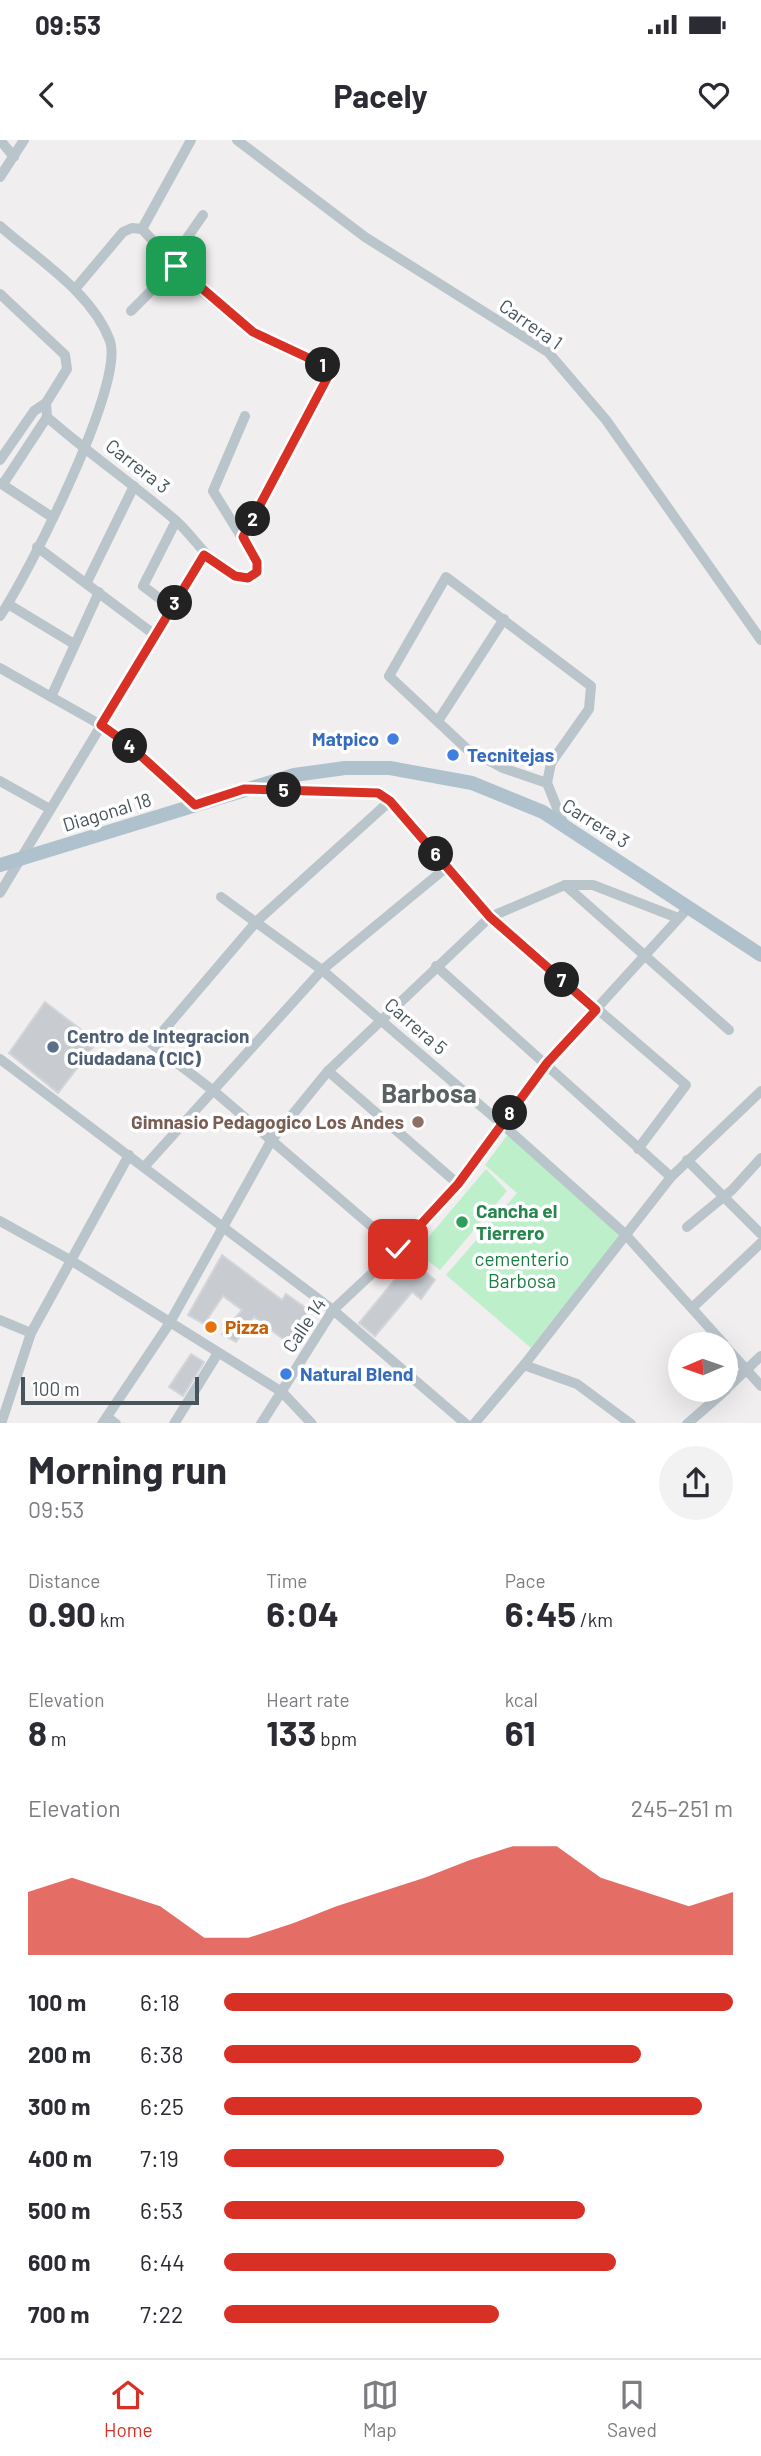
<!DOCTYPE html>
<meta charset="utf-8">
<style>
:root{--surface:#fff;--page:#f2f2f3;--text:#2b2b33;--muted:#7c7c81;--line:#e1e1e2;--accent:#d93025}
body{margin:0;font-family:Barlow,sans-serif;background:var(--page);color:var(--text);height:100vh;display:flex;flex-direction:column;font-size:26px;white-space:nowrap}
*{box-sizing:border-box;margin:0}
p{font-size:23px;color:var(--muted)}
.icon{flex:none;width:38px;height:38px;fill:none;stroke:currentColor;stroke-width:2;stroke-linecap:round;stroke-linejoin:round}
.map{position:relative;height:1283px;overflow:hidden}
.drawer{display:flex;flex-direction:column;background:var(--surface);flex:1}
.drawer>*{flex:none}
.needle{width:46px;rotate:268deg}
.controls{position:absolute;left:668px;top:1192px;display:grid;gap:14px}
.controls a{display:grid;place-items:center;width:70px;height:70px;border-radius:50%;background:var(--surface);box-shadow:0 7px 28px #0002;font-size:35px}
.scale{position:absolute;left:21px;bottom:18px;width:178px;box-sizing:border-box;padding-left:7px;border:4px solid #47545c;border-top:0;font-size:19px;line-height:24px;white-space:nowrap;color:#47545c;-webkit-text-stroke:5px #fff;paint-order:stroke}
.pin{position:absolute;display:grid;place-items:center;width:60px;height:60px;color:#fff;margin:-30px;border-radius:14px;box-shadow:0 4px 10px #0006}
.km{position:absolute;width:35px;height:35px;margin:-18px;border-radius:50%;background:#222;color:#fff;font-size:19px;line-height:35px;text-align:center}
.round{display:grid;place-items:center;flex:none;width:74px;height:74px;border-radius:37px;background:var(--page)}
.overview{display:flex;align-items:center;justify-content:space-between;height:119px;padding:0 28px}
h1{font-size:38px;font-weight:700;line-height:52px}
.metrics{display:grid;grid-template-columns:repeat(3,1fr);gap:10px;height:119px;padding:7px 28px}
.metrics div{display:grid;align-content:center}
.metrics b{font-size:35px;font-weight:700}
.metrics small{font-size:19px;font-weight:400}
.metrics p{font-size:19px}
.chart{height:196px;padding:14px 28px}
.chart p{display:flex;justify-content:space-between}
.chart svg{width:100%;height:126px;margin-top:7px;fill:var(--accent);opacity:.7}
ul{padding:0 28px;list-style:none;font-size:23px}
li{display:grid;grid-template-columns:112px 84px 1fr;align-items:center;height:52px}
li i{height:18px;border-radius:9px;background:var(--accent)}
.status{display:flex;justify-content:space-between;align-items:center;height:49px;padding:0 35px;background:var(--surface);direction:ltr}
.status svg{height:19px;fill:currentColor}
header{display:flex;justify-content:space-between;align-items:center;height:91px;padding:0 28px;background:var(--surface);font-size:32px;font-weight:700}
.tab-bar{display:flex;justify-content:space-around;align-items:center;height:98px;border-top:2px solid var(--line);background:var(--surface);font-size:19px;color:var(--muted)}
.tab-bar a{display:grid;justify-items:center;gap:4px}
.tab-bar .selected{color:var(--accent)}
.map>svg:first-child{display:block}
.green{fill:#bdefcb}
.building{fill:#c8ccd1;stroke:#d2d5da;stroke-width:2}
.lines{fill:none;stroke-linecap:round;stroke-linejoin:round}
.minor{stroke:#bac5cb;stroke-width:10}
.primary{stroke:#aec1cd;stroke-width:14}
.route-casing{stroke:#fff;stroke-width:14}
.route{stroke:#d93025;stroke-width:9}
.shop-dot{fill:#3f7fe0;stroke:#fff;stroke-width:2.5}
.service-dot{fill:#5c6f8a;stroke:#fff;stroke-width:2.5}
.education-dot{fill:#8d6e63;stroke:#fff;stroke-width:2.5}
.leisure-dot{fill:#2e9e5b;stroke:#fff;stroke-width:2.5}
.food-dot{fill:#e8710a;stroke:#fff;stroke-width:2.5}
.labels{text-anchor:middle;stroke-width:7;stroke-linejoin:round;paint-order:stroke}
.street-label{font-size:19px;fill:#47545c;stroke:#fff}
.shop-label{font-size:19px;font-weight:bold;fill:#366cbe;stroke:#fff;text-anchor:start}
.service-label{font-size:19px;font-weight:bold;fill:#4e5e75;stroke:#fff;text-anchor:start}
.education-label{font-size:19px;font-weight:bold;fill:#785e54;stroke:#fff;text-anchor:end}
.leisure-label{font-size:19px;font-weight:bold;fill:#27864d;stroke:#fff;text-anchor:start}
.park-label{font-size:19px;fill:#177d40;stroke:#fff}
.food-label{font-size:19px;font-weight:bold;fill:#c56008;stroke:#fff;text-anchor:start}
.district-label{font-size:26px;font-weight:bold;fill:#5b6063;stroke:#fff}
</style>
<div class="status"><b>09:53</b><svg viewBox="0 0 49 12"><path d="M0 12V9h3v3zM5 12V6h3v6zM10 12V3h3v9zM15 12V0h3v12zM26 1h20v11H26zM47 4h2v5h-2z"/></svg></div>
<header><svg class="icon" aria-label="back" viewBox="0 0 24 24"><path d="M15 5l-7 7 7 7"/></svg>Pacely<svg class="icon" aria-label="heart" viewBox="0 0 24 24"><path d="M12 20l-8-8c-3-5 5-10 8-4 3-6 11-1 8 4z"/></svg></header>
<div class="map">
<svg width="761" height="1284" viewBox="0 0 761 1284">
<rect width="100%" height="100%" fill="#f1eeef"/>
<g class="green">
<polygon points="508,994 619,1095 596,1128 531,1208 446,1135 517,1053 485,1025"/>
<polygon points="486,1029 507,1051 440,1130 416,1112"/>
</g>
<g class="building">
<polygon points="45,862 97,902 58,953 9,913"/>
<polygon points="222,1115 282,1160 286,1154 310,1171 287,1202 254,1177 236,1202 222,1194 242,1170 223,1156 204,1184 188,1175"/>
<polygon points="411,1120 435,1140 421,1159 412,1152 375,1196 359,1183"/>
<polygon points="191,1214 204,1222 183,1256 169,1247"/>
</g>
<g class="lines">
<g class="minor">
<polyline points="0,0 14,17"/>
<polyline points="237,0 365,97 548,212 606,280 761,500"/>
<polyline points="0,37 24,0"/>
<path d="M0 86C37 119 92 152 110 201 125 244 28 435 0 476"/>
<polyline points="142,89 193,144 252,192 332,229 243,397"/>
<polyline points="142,89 191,0"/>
<polyline points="171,121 203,75"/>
<polyline points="75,149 123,92 132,88 142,89"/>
<path d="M0 154 65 215 67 229 46 263 47 277C88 313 133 344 174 379 200 401 209 431 248 438L257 432V422L213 351 245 276"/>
<polyline points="131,171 176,126"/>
<polyline points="0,320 34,271 46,263"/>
<polyline points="0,343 52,377"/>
<polyline points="3,344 47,277"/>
<polyline points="37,407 155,495"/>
<polyline points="87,442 134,346"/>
<polyline points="8,464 74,504"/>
<polyline points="172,468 143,446 176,381"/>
<polyline points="0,528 101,585 129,605 195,665"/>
<polyline points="51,557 99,452"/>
<polyline points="438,581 504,479"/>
<polyline points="0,641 50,669"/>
<polyline points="547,643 503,628 467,609 389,536 446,437 591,546 589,569 551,623 547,643 564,685"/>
<polyline points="258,650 378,653 390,661 490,777 686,945 638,1009"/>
<polyline points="390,661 257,781 152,904 215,952 398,1109"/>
<polyline points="565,745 729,890"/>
<polyline points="0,753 204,415"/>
<polyline points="221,757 322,830 502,984 625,1094 724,1204"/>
<polyline points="436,826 671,1037"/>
<polyline points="0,919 333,1170 466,1284"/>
<polyline points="328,931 458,1044"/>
<polyline points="687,1020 761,1094"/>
<polyline points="145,1026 322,830 447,727"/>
<polyline points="0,1081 72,1121 282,1252 312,1284"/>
<polyline points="687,1087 732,1050 761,1018"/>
<polyline points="692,1168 761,1103"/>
<polyline points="0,1180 31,1193"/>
<polyline points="726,1207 761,1246"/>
<polyline points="524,1225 577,1244 631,1284"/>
<polyline points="726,1249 761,1216"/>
<polyline points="107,1277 116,1284"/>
<polyline points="1,1284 31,1193 129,1015"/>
<polyline points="102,1284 169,1184 271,1001 328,931 490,777 565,745 593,745 678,778"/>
<polyline points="174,1284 218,1213"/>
<polyline points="261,1284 333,1170 398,1109 458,1044 547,923 689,767"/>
<polyline points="474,1284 524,1225 671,1037 761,951"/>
<polyline points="687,1284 726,1250"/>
</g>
<polyline class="primary" points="0,725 294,635 345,628 390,628 472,643 543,672 761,815"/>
</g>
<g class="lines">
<defs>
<polyline id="route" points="176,126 253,192 332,229 243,397 257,422 257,432 248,438 235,436 204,415 101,585 129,605 195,665 244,649 378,653 390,661 490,777 596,870 547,923 458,1044 398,1109"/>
</defs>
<use href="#route" class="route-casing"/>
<use href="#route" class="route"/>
</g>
<g class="shop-dot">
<circle cx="393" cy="599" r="7"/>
<circle cx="453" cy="615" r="7"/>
<circle cx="286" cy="1234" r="7"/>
</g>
<circle class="service-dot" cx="53" cy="907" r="7"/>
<circle class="education-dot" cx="418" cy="982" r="7"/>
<circle class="leisure-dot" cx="462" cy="1082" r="7"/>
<circle class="food-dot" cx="211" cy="1187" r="7"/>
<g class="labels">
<g class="street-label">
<text transform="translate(531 184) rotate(35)" y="7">Carrera 1</text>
<text transform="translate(138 326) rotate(38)" y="7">Carrera 3</text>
<text transform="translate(107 672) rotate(-17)" y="7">Diagonal 18</text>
<text transform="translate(596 683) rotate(32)" y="7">Carrera 3</text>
<text transform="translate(416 886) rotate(41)" y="7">Carrera 5</text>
<text transform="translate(304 1185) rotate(-56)" y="7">Calle 14</text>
</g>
<g class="shop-label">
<text x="379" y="606" text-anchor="end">Matpico</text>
<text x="467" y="622">Tecnitejas</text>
<text x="300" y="1241">Natural Blend</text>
</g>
<g class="service-label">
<text x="67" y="903">Centro de Integracion<tspan x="67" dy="22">Ciudadana (CIC)</tspan></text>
</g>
<g class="education-label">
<text x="404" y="989">Gimnasio Pedagogico Los Andes</text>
</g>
<g class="leisure-label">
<text x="476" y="1078">Cancha el<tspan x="476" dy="22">Tierrero</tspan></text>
</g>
<g class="park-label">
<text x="522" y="1126">cementerio<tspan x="522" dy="22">Barbosa</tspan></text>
</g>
<g class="food-label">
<text x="225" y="1194">Pizza</text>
</g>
<g class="district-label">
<text x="429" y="963">Barbosa</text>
</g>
</g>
</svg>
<div class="controls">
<a><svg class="needle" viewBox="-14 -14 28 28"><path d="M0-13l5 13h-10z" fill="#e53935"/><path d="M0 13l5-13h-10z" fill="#7c7c81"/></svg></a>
</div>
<div class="scale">100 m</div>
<div class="pin" style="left:176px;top:126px;background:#1e9e55"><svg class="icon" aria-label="arrive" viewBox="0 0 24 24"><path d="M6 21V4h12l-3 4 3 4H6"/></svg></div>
<div class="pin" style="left:398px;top:1109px;background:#d93025"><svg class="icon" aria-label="check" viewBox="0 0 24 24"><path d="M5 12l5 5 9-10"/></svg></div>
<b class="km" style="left:323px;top:225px">1</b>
<b class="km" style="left:253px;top:379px">2</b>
<b class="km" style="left:175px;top:463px">3</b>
<b class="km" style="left:130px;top:606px">4</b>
<b class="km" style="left:284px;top:650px">5</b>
<b class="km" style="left:436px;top:714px">6</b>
<b class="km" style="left:562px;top:840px">7</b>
<b class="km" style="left:510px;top:973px">8</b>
</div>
<section class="drawer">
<div class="overview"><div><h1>Morning run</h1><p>09:53</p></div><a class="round"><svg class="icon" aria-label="share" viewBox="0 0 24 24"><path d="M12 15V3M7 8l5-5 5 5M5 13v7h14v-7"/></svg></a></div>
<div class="metrics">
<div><p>Distance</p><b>0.90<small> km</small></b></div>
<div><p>Time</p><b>6:04</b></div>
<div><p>Pace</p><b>6:45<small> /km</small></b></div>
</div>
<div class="metrics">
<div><p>Elevation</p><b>8<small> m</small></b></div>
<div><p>Heart rate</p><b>133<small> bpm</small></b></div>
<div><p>kcal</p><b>61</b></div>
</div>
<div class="chart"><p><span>Elevation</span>245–251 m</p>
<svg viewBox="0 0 160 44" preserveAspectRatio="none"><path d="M0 44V22L10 17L20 22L30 27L40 38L50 38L60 33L70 27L80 22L90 17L100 11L110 6L120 6L130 17L140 22L150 27L160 22V44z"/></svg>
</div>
<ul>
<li><b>100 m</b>6:18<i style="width:100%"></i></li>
<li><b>200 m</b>6:38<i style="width:82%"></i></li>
<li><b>300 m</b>6:25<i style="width:94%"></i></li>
<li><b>400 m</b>7:19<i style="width:55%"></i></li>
<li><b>500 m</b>6:53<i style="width:71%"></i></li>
<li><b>600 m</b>6:44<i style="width:77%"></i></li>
<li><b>700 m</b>7:22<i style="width:54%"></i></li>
</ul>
</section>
<nav class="tab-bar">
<a class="selected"><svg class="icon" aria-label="home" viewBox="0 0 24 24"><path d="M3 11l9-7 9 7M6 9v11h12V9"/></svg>Home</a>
<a><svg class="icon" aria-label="map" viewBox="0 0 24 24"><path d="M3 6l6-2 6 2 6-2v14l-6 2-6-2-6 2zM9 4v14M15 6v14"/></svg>Map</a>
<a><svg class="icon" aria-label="saved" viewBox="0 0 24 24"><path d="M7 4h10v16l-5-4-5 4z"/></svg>Saved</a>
</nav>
